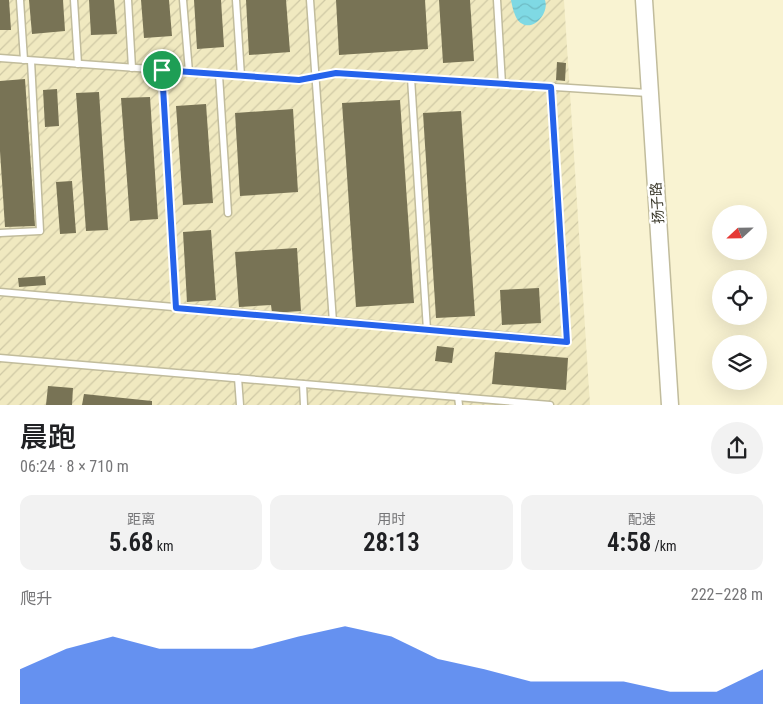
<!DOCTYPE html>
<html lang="zh">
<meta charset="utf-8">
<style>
:root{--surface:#fff;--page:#f2f2f2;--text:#202124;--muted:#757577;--accent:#2563eb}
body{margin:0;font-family:"Roboto Condensed","Noto Sans SC",sans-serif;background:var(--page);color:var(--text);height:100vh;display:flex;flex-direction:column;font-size:19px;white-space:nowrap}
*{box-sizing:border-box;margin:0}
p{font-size:16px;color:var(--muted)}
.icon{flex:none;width:28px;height:28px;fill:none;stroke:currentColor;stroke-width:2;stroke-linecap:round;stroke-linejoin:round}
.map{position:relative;height:405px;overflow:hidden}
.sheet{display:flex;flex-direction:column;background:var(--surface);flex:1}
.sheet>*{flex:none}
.needle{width:32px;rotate:248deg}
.fabs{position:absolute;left:712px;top:205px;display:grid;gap:10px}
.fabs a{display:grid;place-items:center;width:55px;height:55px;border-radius:50%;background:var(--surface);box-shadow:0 5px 20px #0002;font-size:25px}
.pin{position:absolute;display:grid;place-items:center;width:42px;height:42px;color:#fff;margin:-21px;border:2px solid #fff;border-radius:50%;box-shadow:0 1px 5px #0007}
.round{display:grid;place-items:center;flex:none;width:52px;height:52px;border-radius:26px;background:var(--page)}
.headline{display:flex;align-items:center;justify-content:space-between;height:85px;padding:0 20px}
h1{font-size:28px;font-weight:600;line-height:38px}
.metrics{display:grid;grid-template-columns:repeat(3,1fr);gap:8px;height:85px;padding:5px 20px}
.metrics div{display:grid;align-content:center;border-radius:12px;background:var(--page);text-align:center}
.metrics b{font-size:25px;font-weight:600}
.metrics small{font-size:14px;font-weight:400}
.metrics p{font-size:14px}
.chart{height:140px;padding:10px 20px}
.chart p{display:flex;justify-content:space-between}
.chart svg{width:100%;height:90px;margin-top:5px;fill:var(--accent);opacity:.7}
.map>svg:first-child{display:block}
.industrial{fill:url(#industrial-furrows)}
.water{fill:url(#water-waves)}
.building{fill:#787355}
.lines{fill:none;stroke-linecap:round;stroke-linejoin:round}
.service-casing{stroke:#c1bc9c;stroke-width:9}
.tertiary-casing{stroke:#c1bc9c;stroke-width:19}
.service{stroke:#fff;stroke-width:6}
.tertiary{stroke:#fff;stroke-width:16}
.route-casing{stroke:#fff;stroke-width:10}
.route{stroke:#2563eb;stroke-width:6}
.labels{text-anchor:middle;stroke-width:5;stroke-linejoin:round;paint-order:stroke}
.street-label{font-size:14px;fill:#3a382a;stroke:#fff}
</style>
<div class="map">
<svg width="783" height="405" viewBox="0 0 783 405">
<defs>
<pattern id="industrial-furrows" width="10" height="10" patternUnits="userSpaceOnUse" patternTransform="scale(1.25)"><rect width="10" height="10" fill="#f0e9c0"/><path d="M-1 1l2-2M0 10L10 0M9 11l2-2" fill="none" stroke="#cfc9a5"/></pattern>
<pattern id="water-waves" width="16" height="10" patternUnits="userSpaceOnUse" patternTransform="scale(1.25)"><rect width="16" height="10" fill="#7fd9e4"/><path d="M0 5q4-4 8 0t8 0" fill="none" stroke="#6ebbc4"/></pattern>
</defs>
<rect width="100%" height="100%" fill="#f9f3d2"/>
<polygon class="industrial" points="0,0 564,0 590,405 0,405"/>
<path class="water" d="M511 0H545C550 15 529 36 517 19 514 14 512 6 511 0Z"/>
<g class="building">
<polygon points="0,0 9,0 11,30 0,30"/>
<polygon points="29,0 63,0 65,31 32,34"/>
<polygon points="89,0 114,0 117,34 91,35"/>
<polygon points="141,0 169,0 172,36 144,38"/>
<polygon points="194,0 221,0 224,47 197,49"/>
<polygon points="246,0 286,0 290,52 249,55"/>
<polygon points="336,0 425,0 428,49 339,55"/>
<polygon points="439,0 470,0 474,61 443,63"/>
<polygon points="557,62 566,63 565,81 556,80"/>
<polygon points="25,79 35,226 5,227 0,151 0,81"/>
<polygon points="57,89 59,126 45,127 43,90"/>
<polygon points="99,92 108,230 86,231 76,93"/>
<polygon points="150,97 158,219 130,221 121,98"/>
<polygon points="400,100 414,303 356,307 342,103"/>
<polygon points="206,104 213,203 183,205 176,106"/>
<polygon points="293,109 298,192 240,196 235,113"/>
<polygon points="461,111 475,316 436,318 423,113"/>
<polygon points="72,181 76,233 60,234 56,182"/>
<polygon points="211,230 216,300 187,302 183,232"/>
<polygon points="297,248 301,311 272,313 271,305 239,307 235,252"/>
<polygon points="45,276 46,285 19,287 18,278"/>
<polygon points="539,288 541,323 502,325 500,290"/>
<polygon points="437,346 454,348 452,363 435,361"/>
<polygon points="495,352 568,358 566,390 492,384"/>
<polygon points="48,386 73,388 72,405 46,405"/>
<polygon points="84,394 152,401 152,405 82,405"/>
</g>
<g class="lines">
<defs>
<g id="service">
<polyline points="20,0 24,60"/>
<polyline points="74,0 78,64"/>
<polyline points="128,0 132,68"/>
<polyline points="183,0 189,72"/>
<polyline points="236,0 241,76"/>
<polyline points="310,0 333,322"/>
<polyline points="497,0 502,84"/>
<polyline points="0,58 299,80 336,73 648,93"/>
<polyline points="162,70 176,308"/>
<polyline points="219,75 228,213"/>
<polyline points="411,78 427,330"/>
<polyline points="0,233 40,231 31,61"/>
<polyline points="0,292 567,341 551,87"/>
<polyline points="0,358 550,405"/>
<polyline points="238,378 240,405"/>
<polyline points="303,384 304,405"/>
<polyline points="458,397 459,405"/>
</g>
<polyline id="tertiary" points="644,0 670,405"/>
</defs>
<use href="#service" class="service-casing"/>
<use href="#tertiary" class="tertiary-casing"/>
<use href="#service" class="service"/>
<use href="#tertiary" class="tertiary"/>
</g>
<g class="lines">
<defs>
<polygon id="route" points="162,70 299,80 336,73 551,87 567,342 176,308"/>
</defs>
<use href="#route" class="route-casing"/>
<use href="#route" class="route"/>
</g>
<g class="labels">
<g class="street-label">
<text transform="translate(657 203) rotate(-94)" y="5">扬子路</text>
</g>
</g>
</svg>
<div class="fabs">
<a><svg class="needle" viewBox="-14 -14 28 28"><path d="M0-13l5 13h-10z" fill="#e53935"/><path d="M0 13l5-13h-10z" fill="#757577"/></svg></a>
<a><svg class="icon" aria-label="locate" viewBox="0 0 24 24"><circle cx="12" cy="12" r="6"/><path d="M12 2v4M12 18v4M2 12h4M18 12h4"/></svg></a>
<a><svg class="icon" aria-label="layers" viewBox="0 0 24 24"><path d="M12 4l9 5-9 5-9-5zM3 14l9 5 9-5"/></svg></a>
</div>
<div class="pin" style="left:162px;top:70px;background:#1e9e55"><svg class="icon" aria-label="arrive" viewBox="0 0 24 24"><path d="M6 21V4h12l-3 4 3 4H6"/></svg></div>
</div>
<section class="sheet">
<div class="headline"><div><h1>晨跑</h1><p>06:24 · 8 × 710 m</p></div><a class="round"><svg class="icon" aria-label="share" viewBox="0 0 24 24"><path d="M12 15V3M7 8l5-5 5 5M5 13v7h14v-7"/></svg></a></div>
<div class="metrics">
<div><p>距离</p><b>5.68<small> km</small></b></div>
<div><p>用时</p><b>28:13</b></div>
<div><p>配速</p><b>4:58<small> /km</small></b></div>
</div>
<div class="chart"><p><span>爬升</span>222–228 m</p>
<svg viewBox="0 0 160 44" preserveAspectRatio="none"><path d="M0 44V27L10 17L20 11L30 17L40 17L50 17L60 11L70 6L80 11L90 22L100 27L110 33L120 33L130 33L140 38L150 38L160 27V44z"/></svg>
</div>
</section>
